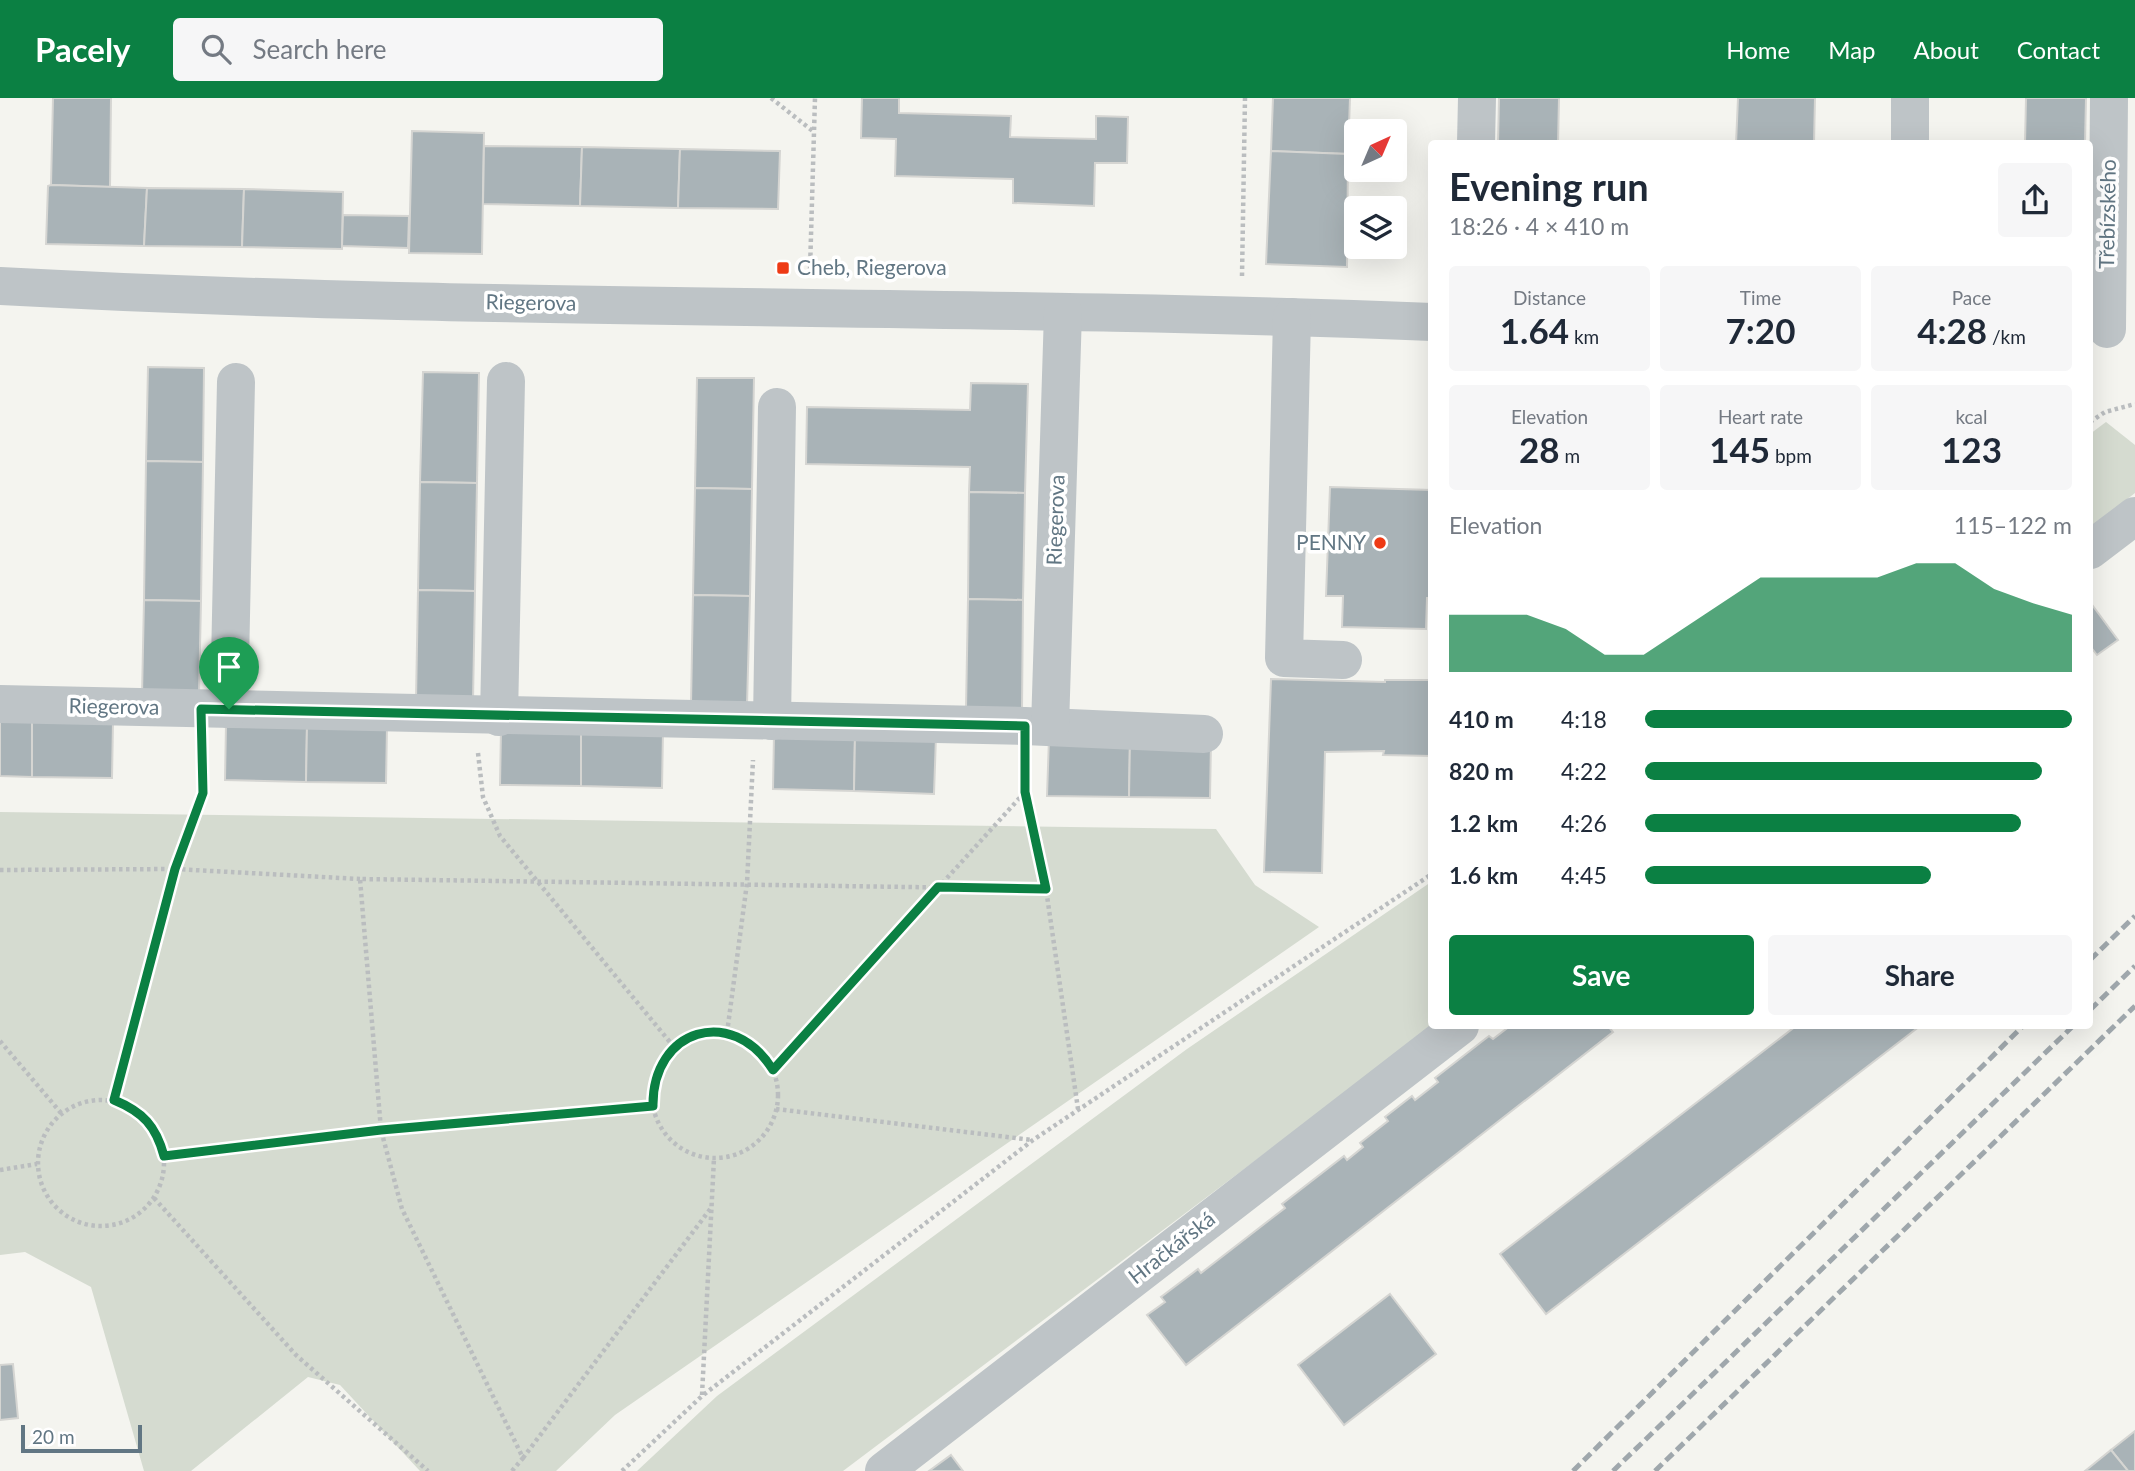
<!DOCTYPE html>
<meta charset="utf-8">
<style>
:root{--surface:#fff;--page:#f6f6f7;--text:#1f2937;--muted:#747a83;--accent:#0b8043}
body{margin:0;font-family:Lato,sans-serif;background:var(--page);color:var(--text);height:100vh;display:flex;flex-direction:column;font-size:26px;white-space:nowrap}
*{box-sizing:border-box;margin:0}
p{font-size:23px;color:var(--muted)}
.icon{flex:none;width:38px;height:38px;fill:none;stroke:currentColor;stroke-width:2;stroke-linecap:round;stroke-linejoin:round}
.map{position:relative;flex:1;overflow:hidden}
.panel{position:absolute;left:1428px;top:42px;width:665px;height:889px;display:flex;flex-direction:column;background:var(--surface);border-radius:7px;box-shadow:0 7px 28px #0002}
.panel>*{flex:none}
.needle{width:46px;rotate:44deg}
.fabs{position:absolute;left:1344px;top:21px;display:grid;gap:14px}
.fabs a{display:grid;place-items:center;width:63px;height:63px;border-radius:7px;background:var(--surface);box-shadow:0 7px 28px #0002;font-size:35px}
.scale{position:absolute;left:21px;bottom:18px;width:121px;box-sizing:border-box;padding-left:7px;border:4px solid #617683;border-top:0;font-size:19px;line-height:24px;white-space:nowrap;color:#617683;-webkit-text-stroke:5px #fff;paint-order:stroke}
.pin{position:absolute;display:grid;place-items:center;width:60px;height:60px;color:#fff;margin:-72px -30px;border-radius:50% 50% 50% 0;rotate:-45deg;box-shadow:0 0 7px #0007}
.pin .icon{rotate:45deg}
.round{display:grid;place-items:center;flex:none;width:74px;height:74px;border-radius:7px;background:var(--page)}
.head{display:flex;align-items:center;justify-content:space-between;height:119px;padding:0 21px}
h1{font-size:38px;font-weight:700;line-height:52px}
.stats{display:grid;grid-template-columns:repeat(3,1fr);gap:10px;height:119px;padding:7px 21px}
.stats div{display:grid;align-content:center;border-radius:7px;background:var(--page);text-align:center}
.stats b{font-size:35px;font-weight:700}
.stats small{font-size:19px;font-weight:400}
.stats p{font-size:19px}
.chart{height:196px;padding:14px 21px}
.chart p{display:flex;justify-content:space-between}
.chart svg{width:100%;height:126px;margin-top:7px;fill:var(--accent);opacity:.7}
.cta{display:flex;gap:14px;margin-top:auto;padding:14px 21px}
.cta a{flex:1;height:80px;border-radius:7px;background:var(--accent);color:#fff;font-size:28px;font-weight:700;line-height:80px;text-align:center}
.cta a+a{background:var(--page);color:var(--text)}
ul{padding:0 21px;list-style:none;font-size:23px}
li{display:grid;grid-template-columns:112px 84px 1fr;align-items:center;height:52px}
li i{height:18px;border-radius:9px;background:var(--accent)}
header{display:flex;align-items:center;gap:42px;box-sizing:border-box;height:98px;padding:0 35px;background:var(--accent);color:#fff}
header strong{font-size:33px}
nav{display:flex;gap:38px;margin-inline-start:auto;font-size:24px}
.search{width:490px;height:63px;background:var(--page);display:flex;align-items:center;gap:18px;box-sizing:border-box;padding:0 24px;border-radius:7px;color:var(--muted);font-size:26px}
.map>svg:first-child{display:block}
.green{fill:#d5dbd0}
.building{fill:#a9b3b7;stroke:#d5d5d2;stroke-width:2}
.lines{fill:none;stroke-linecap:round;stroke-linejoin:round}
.path{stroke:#babdbf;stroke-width:4.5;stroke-dasharray:3.5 3.5;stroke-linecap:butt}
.minor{stroke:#bec4c7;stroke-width:38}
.rail{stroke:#9fa7ac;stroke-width:5;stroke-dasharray:10 5;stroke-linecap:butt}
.route-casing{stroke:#fff;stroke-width:14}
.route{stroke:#0b8043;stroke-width:9}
.poi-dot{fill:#ee3a15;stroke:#fff;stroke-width:2.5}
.labels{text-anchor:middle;stroke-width:7;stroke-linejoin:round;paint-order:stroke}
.street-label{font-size:21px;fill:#617683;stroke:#fff}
.poi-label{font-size:21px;fill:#617683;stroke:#fff;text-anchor:start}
</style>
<header>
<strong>Pacely</strong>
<div class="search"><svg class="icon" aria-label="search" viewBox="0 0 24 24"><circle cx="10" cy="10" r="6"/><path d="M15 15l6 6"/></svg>Search here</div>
<nav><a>Home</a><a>Map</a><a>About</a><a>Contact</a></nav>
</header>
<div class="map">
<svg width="2135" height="1373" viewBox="0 0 2135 1373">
<rect width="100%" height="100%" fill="#f4f4ef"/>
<g class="green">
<polygon points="2106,324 2135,347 2135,395 2090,430 2090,336"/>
<polygon points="0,714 1216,731 1255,787 1319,829 615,1317 556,1373 420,1373 340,1287 308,1279 191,1373 144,1373 91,1189 25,1154 0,1157"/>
<polygon points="1431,784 1432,928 1434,928 843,1373 637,1373 717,1298 1187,951"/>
</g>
<g class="building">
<polygon points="53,0 111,0 110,89 51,87"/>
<polygon points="862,0 899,0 899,15 1011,18 1010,39 1096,41 1096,18 1128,19 1127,65 1095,65 1094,108 1013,105 1013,81 895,78 896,41 861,40"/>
<polygon points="1273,0 1350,0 1348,56 1271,53"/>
<polygon points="1499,0 1559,0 1558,46 1498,46"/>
<polygon points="1738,0 1815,0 1814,46 1736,46"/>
<polygon points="2026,0 2086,0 2085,46 2025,46"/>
<polygon points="412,33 484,35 482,156 409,155"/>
<polygon points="484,48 582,49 580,108 483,106"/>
<polygon points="582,49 680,51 678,110 580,108"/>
<polygon points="680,51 780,53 778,111 678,110"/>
<polygon points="1271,53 1348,56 1347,169 1266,166"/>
<polygon points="51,87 147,90 144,148 46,146 48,88"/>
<polygon points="147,90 244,91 242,149 144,148"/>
<polygon points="244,91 343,94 342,151 242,149"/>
<polygon points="343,117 409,118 408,150 342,148"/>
<polygon points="148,269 204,270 203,364 146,363"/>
<polygon points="423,274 479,275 477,385 420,384"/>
<polygon points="697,280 754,280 752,391 695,390"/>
<polygon points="971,285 1028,286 1025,395 969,394 970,369 806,366 807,309 970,312"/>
<polygon points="146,363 203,364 201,503 144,502"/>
<polygon points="420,384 477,385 475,493 418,492"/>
<polygon points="1330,389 1432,392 1432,500 1427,500 1426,531 1342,529 1343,498 1326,498"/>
<polygon points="695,390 752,391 750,498 693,497"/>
<polygon points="969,394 1025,395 1023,502 968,501"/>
<polygon points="418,492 475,493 473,603 416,602"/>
<polygon points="693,497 750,498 747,607 691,606"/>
<polygon points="968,501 1023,502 1022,612 966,611"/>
<polygon points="144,502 201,503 199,597 142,597"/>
<polygon points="2090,504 2118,542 2097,557 2090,548"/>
<polygon points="1271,581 1385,584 1385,582 1432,582 1432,658 1383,657 1384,653 1325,654 1322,775 1264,774"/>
<polygon points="0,622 32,622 32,679 0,678"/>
<polygon points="32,622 113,624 112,680 32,679"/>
<polygon points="226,626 307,627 306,684 225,682"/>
<polygon points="307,627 387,629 386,685 306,684"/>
<polygon points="501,631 581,632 581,688 500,687"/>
<polygon points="581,632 663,633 662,690 581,688"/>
<polygon points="774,636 855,637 854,693 773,691"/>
<polygon points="855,637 936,638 934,696 854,693"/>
<polygon points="1049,640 1130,642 1129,699 1047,698"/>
<polygon points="1130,642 1211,644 1210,700 1129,699"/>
<polygon points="1510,928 1608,928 1613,934 1186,1267 1147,1217 1165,1204 1161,1199 1198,1171 1201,1175 1285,1110 1282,1106 1344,1058 1347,1062 1363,1049 1360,1045 1388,1023 1385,1019 1412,998 1415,1002 1438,984 1435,980 1489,938 1493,941"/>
<polygon points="1796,928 1920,928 1546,1216 1500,1156"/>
<polygon points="1390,1196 1436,1256 1344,1327 1298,1267"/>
<polygon points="13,1266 18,1320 0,1322 0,1267"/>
<polygon points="2135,1333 2135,1373 2128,1373 2111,1352"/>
<polygon points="2111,1352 2128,1373 2085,1373"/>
<polygon points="951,1357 963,1373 929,1373"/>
</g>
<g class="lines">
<g class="path">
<polyline points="771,0 814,34"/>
<polyline points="810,172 815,0"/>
<polyline points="1242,178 1245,0"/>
<polyline points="2090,324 2105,314 2135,306"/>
<polyline points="478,655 483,699 500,738 674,949"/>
<polyline points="1025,668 1025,694 1046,791"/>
<polyline points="0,772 175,771 360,781"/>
<circle cx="715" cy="997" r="63"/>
<polyline points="727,935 747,785 753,662"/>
<polyline points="0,943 61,1015"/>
<polyline points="773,972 1025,694"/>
<circle cx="101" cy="1065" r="63"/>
<polyline points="115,1002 175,771 203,695 202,649"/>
<polyline points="776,1011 1032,1042"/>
<polyline points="164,1058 381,1032 653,1008"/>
<polyline points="0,1072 37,1066"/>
<polyline points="154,1100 296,1257 428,1373"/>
<polyline points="702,1297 714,1060"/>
<polyline points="523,1360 711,1110"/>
<polyline points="512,1373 523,1360 402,1111 381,1032 360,781 1046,791 1078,1011"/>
<polyline points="622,1373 702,1298 1033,1042 1432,776"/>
</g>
<g class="minor">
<polyline points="1910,0 1910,46"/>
<polyline points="1476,46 1477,0"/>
<path d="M0 188C477 214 955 205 1432 224"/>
<polyline points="1292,219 1284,560 1343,562"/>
<polyline points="2107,231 2109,0"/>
<polyline points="2090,452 2135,418"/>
<polyline points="0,606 1025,628 1204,636"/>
<polyline points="229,611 236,284"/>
<polyline points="499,619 506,283"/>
<polyline points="772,623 777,309"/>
<polyline points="1050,629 1063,214"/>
<polyline points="884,1373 1460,928"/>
</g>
<g class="rail">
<polyline points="2090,862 2135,818"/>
<polyline points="2090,912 2135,868"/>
<polyline points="1573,1373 2023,928"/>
<polyline points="1613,1373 2073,928"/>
<polyline points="1655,1373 2135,908"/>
</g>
</g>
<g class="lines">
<defs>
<path id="route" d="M201 611 1025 628V694L1046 791 938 789 773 972C732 906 652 931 653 1008L381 1032 164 1058C156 1028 143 1014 114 1002L175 771 203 695Z"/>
</defs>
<use href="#route" class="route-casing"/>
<use href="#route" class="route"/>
</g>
<g class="poi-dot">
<rect x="776" y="163" width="14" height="14" rx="3.5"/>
<circle cx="1380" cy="445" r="7"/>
</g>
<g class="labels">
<g class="street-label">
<text transform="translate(2108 116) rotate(-89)" y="7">Třebízského</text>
<text transform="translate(531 205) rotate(1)" y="7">Riegerova</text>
<text transform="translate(1056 422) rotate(-88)" y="7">Riegerova</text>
<text transform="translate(114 609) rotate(1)" y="7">Riegerova</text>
<text transform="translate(1172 1150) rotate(-38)" y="7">Hračkářská</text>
</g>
<g class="poi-label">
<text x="797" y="177">Cheb, Riegerova</text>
<text x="1366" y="452" text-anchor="end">PENNY</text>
</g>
</g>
</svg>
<div class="fabs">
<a><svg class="needle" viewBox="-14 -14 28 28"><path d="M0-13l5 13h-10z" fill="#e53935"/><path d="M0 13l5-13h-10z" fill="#747a83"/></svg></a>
<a><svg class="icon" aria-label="layers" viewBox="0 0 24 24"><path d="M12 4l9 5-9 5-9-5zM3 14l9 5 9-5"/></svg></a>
</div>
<div class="scale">20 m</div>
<div class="pin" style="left:229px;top:611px;background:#1e9e55"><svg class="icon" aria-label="arrive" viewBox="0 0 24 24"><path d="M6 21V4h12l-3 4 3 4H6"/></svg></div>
<section class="panel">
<div class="head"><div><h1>Evening run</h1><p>18:26 · 4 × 410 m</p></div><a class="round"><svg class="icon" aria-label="share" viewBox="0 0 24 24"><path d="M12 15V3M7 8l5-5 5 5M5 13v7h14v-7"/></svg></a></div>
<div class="stats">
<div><p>Distance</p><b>1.64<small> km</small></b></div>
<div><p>Time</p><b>7:20</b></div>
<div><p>Pace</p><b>4:28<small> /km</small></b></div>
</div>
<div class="stats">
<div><p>Elevation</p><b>28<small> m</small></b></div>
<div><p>Heart rate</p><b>145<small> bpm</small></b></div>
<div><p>kcal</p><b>123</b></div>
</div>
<div class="chart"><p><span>Elevation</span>115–122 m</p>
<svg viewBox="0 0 160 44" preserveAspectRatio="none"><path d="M0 44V24L10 24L20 24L30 29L40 38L50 38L60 29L70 20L80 11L90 11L100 11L110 11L120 6L130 6L140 15L150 20L160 24V44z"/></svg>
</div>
<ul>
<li><b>410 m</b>4:18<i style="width:100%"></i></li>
<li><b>820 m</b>4:22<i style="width:93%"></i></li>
<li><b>1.2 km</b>4:26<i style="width:88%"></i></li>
<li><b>1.6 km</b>4:45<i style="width:67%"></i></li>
</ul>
<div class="cta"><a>Save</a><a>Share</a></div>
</section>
</div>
